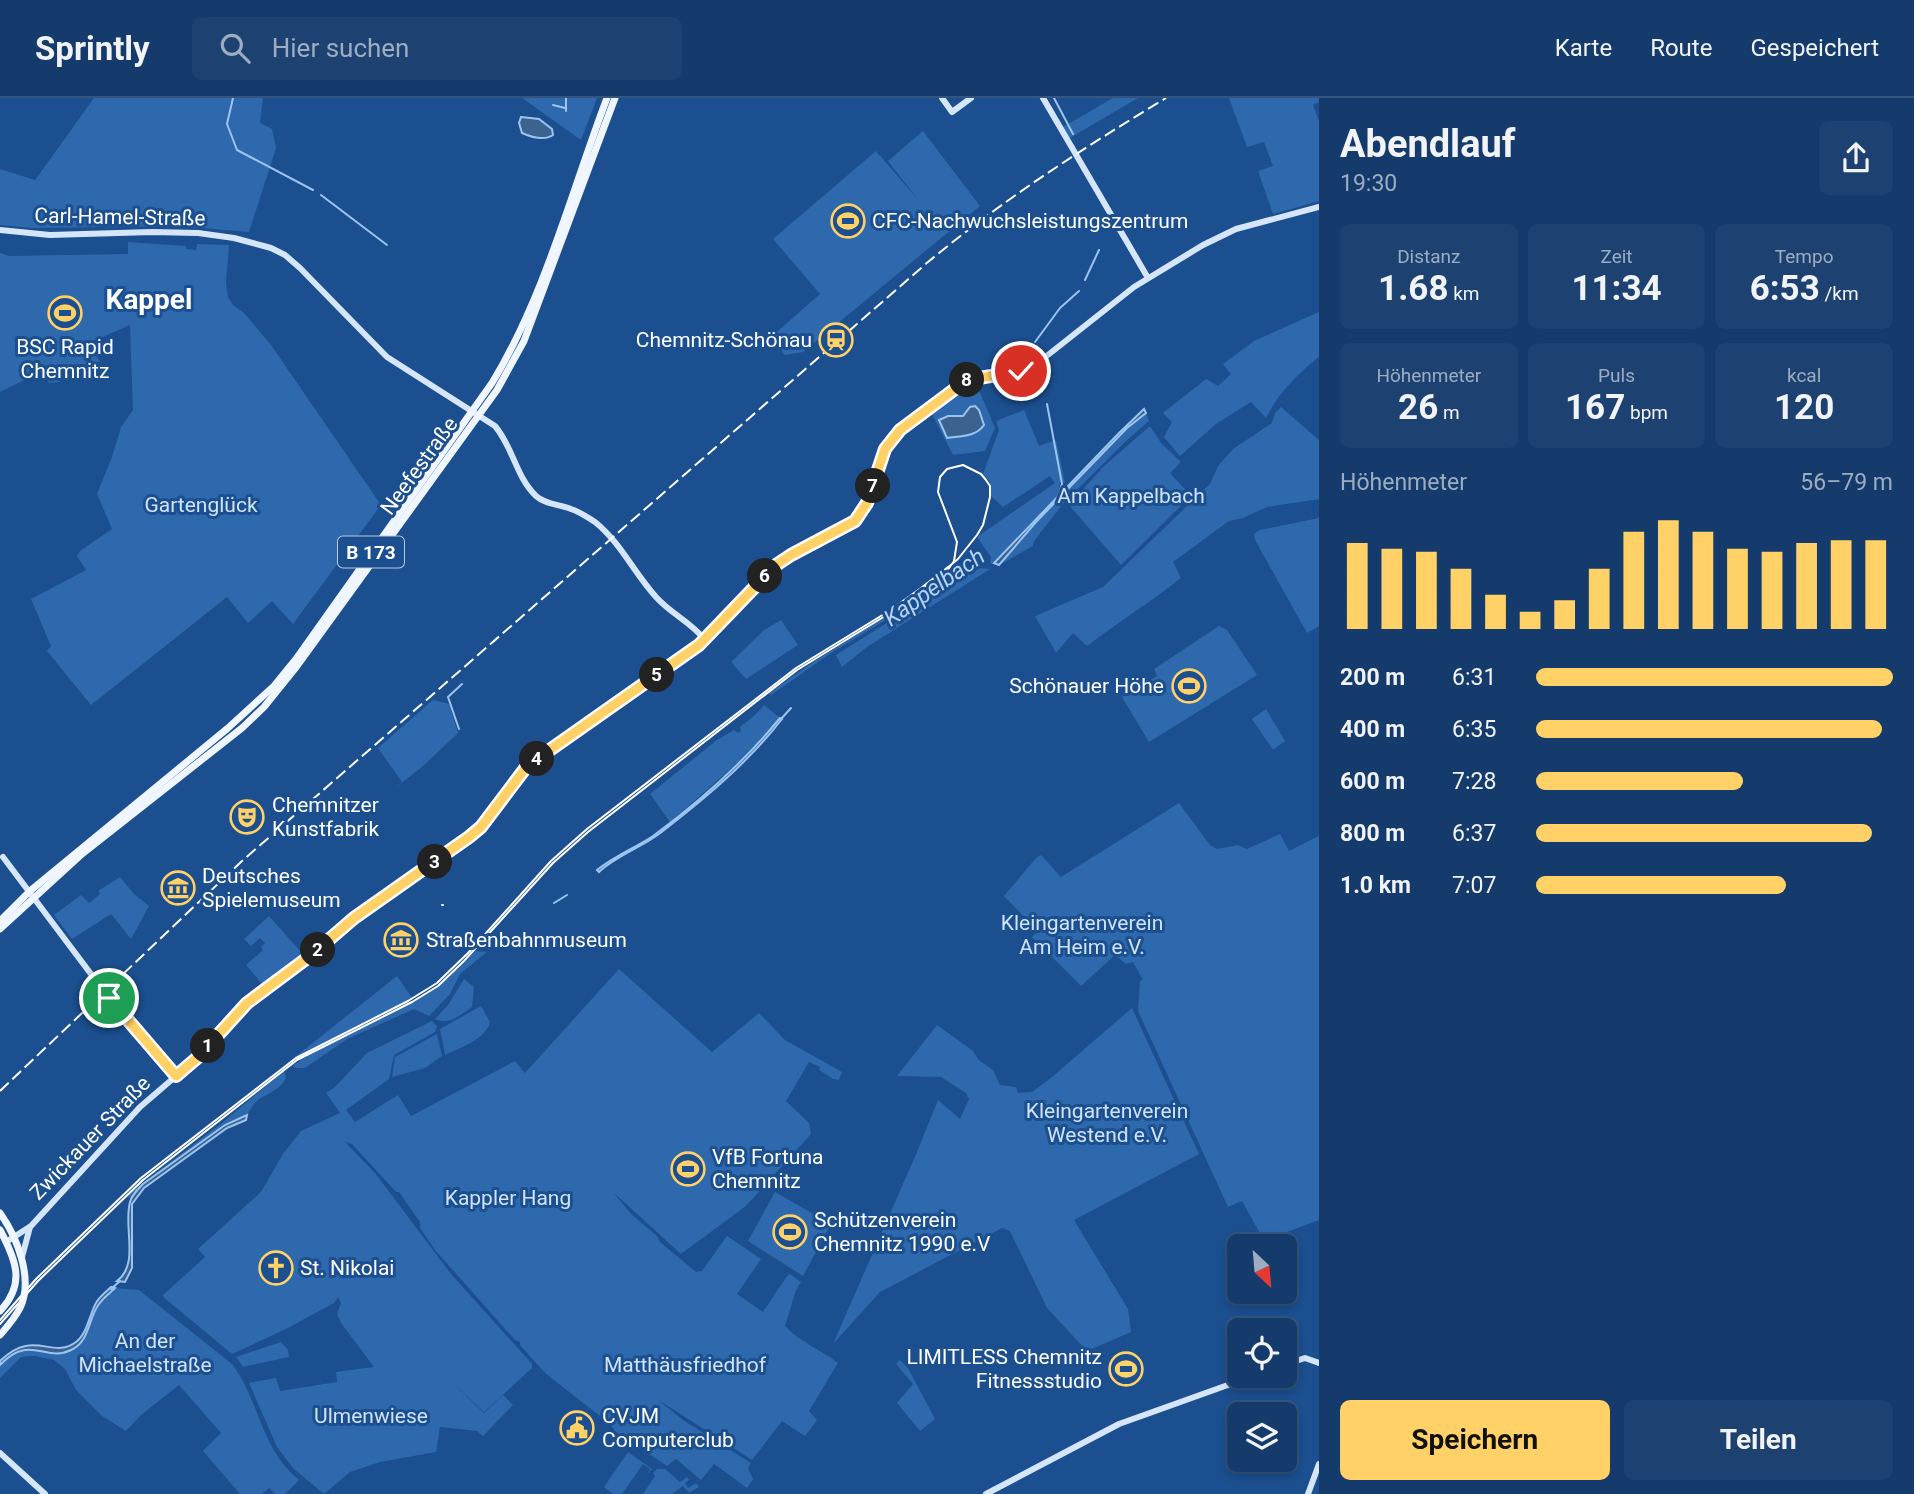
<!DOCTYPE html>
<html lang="de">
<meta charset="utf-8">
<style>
:root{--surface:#143b6b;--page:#1d4271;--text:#f1f3f6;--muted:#9dadc1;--line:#33557e;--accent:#ffd166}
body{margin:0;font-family:Roboto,sans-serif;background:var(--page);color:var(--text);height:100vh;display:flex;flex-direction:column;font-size:26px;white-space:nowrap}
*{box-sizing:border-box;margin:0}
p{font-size:23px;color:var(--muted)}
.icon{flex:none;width:38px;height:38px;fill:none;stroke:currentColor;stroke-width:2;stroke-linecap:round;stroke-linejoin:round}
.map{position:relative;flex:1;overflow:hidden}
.side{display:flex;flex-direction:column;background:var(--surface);width:595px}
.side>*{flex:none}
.needle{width:46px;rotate:154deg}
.tools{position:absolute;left:1227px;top:1136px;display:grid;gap:14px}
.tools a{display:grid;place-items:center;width:70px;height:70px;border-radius:10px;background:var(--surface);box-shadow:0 4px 10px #0003,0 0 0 2px var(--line);font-size:35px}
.pin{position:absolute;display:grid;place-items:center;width:60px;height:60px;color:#fff;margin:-30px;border:4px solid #fff;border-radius:50%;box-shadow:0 2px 7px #0007}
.km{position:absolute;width:35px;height:35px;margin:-18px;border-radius:50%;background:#222;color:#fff;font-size:19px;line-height:35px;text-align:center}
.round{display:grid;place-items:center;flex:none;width:74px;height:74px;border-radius:10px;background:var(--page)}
.headline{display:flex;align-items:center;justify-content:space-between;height:119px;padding:0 21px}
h1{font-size:38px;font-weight:700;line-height:52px}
.metrics{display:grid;grid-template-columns:repeat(3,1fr);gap:10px;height:119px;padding:7px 21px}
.metrics div{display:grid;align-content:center;border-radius:10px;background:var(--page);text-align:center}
.metrics b{font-size:35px;font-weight:700}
.metrics small{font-size:19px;font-weight:400}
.metrics p{font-size:19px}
.chart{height:196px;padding:14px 21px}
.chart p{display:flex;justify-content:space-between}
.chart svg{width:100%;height:126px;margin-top:7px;stroke:var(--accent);stroke-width:6}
.cta{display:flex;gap:14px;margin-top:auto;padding:14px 21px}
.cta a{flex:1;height:80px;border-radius:10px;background:var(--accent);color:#111;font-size:28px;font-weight:700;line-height:80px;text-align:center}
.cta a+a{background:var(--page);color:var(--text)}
ul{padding:0 21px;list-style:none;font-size:23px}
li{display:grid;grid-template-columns:112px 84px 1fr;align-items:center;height:52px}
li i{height:18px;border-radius:9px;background:var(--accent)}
header{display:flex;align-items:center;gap:42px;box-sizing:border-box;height:98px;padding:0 35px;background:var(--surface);border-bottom:2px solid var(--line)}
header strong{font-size:33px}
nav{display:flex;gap:38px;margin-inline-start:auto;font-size:24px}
.search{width:490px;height:63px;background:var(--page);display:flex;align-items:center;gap:18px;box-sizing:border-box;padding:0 24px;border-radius:10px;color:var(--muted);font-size:26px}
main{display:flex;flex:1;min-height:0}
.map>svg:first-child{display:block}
.green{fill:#2e69ad}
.water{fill:#3c6290;stroke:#9cc4f0;stroke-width:2}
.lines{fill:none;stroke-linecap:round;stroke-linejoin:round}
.stream{stroke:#9cc4f0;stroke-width:2}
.secondary{stroke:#d6e6fa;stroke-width:6}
.primary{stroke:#f0f6ff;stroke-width:7}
.tram{stroke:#fff;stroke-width:2}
.rail{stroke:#fff;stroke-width:2;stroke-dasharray:12 5;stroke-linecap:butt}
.route-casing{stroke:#fff;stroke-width:14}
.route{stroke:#ffd166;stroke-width:9}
.labels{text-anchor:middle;stroke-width:6;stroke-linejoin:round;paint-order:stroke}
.shield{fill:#1b4f8f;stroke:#bbcadd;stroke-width:2}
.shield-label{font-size:19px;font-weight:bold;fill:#fff}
.street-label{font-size:21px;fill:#fff;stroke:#1b4f8f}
.poi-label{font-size:21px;fill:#fff;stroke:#1b4f8f;text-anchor:start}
.park-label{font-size:21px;fill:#cfe3fa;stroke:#1b4f8f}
.water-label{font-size:23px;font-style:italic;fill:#b5d3f5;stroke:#1b4f8f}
.district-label{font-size:28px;font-weight:bold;fill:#fff;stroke:#1b4f8f}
</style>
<header>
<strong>Sprintly</strong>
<div class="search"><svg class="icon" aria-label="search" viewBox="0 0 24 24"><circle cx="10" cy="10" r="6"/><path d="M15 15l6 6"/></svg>Hier suchen</div>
<nav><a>Karte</a><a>Route</a><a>Gespeichert</a></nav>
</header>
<main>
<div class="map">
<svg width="1319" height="1396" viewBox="0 0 1319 1396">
<rect width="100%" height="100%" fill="#1b4f8f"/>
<g class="green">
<polygon points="94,0 263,0 260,25 272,31 276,50 249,134 179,128 33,130 0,127 0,71 35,82"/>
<polygon points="522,0 597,0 581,42"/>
<polygon points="1113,0 1138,0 1070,40 1063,29"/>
<polygon points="1229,0 1319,0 1319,4 1313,7 1319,23 1319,103 1273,116 1258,73 1273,68 1264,44 1247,49"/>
<polygon points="923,33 980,108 803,254 785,257 771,239 820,196 773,141 876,53 919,103 888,63"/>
<polygon points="128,144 186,148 186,151 196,152 197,146 229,147 226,185 228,199 233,207 245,216 271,247 381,407 293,526 272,503 248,525 227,499 91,607 47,553 51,548 31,501 86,472 77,458 80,453 112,431 97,396 112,359 121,329 133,312 130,227 91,244 100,264 79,274 77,271 70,275 71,278 59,284 49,285 43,273 0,294 0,155 9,158 128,156"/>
<path d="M1319 214V259C1297 276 1278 296 1266 320L1251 304 1216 326 1180 358 1164 339 1172 324 1163 315 1206 281 1218 288 1231 276 1223 266 1254 243Z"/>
<polygon points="976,285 995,330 985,353 953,357 931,314 967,287"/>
<path d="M1281 309 1319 342V401L1267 409 1243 420 1229 423 1173 464 1181 480C1151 504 1118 524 1087 548L1073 535 1056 555 1035 518 1103 489 1210 386 1218 368 1233 351 1272 325 1275 315Z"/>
<polygon points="1024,312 1039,348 1056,342 1065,385 1060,383 1057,399 993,466 990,465 991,459 977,439 1055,385 1050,378 1003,409 991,398 990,384 983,376 999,332 996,323"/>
<polygon points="1146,315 1149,323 1125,344 1062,407 1034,443 1033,448 999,467 1036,424 1127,330"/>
<polygon points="1150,328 1161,345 1181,364 1170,375 1191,398 1121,467 1069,407 1103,369"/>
<polygon points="1319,420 1319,528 1307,535 1255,442 1254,436 1260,432"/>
<polygon points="957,464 959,468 892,518 831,555 771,597 769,595 813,564 895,513 945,476"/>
<polygon points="966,469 990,471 867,549 842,569 836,557 893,521 957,473"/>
<polygon points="781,522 798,547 746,581 731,564 764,532"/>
<polygon points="1219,528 1227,532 1257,577 1149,644 1122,599 1157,578 1154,571"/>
<polygon points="433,602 449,606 458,635 423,668 394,691 402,684 378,650"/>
<polygon points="764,607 780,620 757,648 670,724 650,696 717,642 734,632 738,635 741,633 740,629 755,617"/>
<polygon points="1266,611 1285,643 1273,652 1252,621"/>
<polygon points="1179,705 1210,747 1217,751 1238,747 1247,751 1280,736 1289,753 1319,738 1319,1122 1271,1140 1261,1137 1242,1103 1228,1109 1138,913 1140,883 1143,882 1133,864 1126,866 1115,857 1081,888 1032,839 1038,833 1004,798 1036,760 1041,757 1061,779"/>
<polygon points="120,779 134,796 149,808 131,841 111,816 72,841 54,817 81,797 89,805 100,796 98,793"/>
<polygon points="269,818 302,855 262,886 246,867 263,852 261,849 265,845 260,840 251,848 244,841"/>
<path d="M475 853 487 854 460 876 450 896 429 918 414 911 347 941 305 970H296L292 968C353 927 427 911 475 853Z"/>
<path d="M619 871 712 954 759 915 785 942 842 974 839 982 833 981 819 972 820 969 809 964 786 1003 809 1025 811 1036 746 1108 681 1156 613 1094 631 1116 657 1138 660 1144 696 1174 702 1173 727 1138 761 1161 737 1196 763 1214 787 1178 790 1176 801 1184 796 1192 785 1228C800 1244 821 1252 838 1265L809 1313 817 1322 805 1338 782 1323 752 1362 657 1301 683 1322 751 1365 748 1370 753 1381 747 1390 714 1366 701 1382 676 1361 667 1368 616 1334 610 1326 545 1275 520 1247V1244L515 1242 435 1152 420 1130V1124L399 1094H396L352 1046 345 1044 375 1075 451 1176 532 1266V1270L484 1314 451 1283 484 1315 503 1297 513 1307 483 1338 477 1333 440 1329 436 1354 380 1364 350 1374 324 1396 294 1371 277 1349 249 1285 276 1280 280 1293 337 1284 336 1274 374 1269 341 1225 337 1216 341 1205 338 1199 334 1205 286 1231 232 1256 162 1198 205 1159 198 1151 261 1094 283 1056 301 1033 340 1015 326 995 335 989 367 955 432 923 437 928 435 934 394 957 389 981 346 1012 355 1024 398 997 411 1018 515 963 525 975Z"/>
<polygon points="397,878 412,900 290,963"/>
<path d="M464 881 474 889 472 909C461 916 449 928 435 921L448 907Z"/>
<path d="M481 908 490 924C486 941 460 950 445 957L440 931Z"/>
<polygon points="1132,910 1199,1056 1074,1122 1128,1211 1131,1234 1087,1253 1047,1210 1010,1133 1002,1130 880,1194 833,1246 917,1054 938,1002 960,1021 969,1001 966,995 941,979 897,978 937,927 972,952 979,962 993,972 1000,987 1016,989 1018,995 1032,994 1052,979"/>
<polygon points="437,936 442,958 425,970 392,979 395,959"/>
<path d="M284 973 286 979C283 990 267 996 258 1002 252 1007 250 1015 244 1018 220 1032 142 1079 131 1102L127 1097 223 1024Z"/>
<polygon points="775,1094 831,1126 803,1178 748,1143"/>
<path d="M115 1190 139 1192 232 1266C260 1303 260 1350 299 1382L285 1396H275L269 1390 262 1396H240L203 1353 221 1335 179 1287 141 1317 126 1333 102 1318 76 1292 65 1271 54 1262 35 1258 21 1259 0 1280V1267C21 1245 36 1252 64 1255L87 1236 99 1205Z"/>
<polygon points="281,1244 288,1252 289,1259 243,1269 236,1259"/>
<polygon points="900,1262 908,1270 935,1321 920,1333 897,1305 913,1286 896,1266"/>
<polygon points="628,1354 652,1371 648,1376 650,1371 643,1366 622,1396 613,1396 604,1389"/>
<polygon points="657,1371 665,1371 680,1384 687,1379 689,1382 685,1385 688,1390 696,1385 699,1389 687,1396 689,1394 683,1388 672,1396 643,1396 655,1378 653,1375"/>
</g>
<g class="water">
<path d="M521 19 539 21 552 31 553 37C544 43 531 39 522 35L519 25Z"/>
<path d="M975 308 979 312 984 327C976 339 960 338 947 340L939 322 948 318H963L970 309Z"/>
<polygon points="1144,311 1146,315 1127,330 1036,424 999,467 994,465 1118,336"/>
<path d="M780 620 782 621C748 665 703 702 659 736 640 750 616 758 599 774L597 772C614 758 635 750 653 738 699 704 744 664 780 620Z"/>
<path d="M247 1017 246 1022 227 1030 144 1090 132 1106V1170L125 1184 117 1183C140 1166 123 1129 130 1104 132 1097 137 1092 143 1086L225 1027Z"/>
<path d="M111 1189 115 1190C110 1195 103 1200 99 1206 88 1221 90 1243 71 1252 45 1265 30 1235 0 1267V1263C34 1230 52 1262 76 1244 87 1236 89 1218 96 1205 99 1199 106 1194 111 1189Z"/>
</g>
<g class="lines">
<g class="stream">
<polyline points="233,0 227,26 237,52 313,92"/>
<polyline points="566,0 566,13"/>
<polyline points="1054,0 1073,36"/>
<polyline points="553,7 565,10"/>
<polyline points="321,97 387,147"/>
<polyline points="1085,182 1099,152"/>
<polyline points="1035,244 1060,210 1079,193"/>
<polyline points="1047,306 1062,386 1058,398"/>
<polyline points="781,621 791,610"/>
<polyline points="459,631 448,599 462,586"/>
<polyline points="554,805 567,797"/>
<polyline points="111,1191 120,1183"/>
</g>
<g class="secondary">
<polyline points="942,0 952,14 971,0"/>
<polyline points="1043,0 1148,180"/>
<path d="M0 132 50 137 152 134 198 135 234 140 271 150 285 157 300 170 387 259 495 328C513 349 516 379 536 398 546 407 559 406 571 411 580 414 587 419 595 424 621 445 634 475 656 499 671 516 691 524 705 542"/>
<polyline points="3,759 109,900 176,978"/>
<polyline points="6,1144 31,1128 140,1009 197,960 247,905 301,866 354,820 469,739 481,729 527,669 699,547 777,467 791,457 855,423 867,405 885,351 891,341 946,296 967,282 1021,273 1034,268 1134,189 1203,147 1236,131 1319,109"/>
<polyline points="22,1159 30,1129"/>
<polyline points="1284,1267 1305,1260 1319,1265"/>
<polyline points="0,1355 45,1396"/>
<polyline points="986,1396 1119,1326 1253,1278"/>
<polyline points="1308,1396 1319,1366"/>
</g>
<g class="primary">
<path d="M0 823 30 793 228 630 274 588 296 561 492 285C545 198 571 95 607 0"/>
<polyline points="0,831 82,756 242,630 264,609 297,568 497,292 524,243 615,0"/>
<path d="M0 1115C17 1139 34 1181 20 1210 15 1220 7 1229 0 1237"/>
<path d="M0 1132C16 1162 26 1186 0 1213"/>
</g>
<g class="tram">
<polyline points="442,807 443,807"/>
<polyline points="0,1222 36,1181 141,1080 296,960 408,903 437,885 468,855 551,763 587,731 796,570 889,513 921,490 952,466 958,461 977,437 983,427 990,399 990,388 986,382 981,376 963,367 947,371 940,379 938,394 957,444 954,463 950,469 942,477 890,515 797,572 588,734 553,765 464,863 438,888 412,904 297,962 143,1082 38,1183 0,1226"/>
</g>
<path class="rail" d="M0 993 242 763 928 164C1004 101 1082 51 1166 0"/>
</g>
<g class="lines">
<defs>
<polyline id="route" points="109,900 176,978 197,960 247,905 310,858 354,820 469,739 481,729 527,668 699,547 776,467 791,457 855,423 867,405 885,351 900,332 967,282 1021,273"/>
</defs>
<use href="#route" class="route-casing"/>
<use href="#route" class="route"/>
</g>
<defs>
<symbol id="stadium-ring" viewBox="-11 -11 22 22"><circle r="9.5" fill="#1b4f8f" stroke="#ffd166" stroke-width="1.5"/><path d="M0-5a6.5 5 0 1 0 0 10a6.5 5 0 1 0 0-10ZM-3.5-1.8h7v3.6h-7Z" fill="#ffd166"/></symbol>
<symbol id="station-ring" viewBox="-11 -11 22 22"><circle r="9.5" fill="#1b4f8f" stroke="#ffd166" stroke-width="1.5"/><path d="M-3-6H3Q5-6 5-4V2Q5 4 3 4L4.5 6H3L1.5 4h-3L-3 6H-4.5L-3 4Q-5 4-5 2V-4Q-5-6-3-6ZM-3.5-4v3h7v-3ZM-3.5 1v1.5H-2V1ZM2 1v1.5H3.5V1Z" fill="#ffd166"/></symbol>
<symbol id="theatre-ring" viewBox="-11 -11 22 22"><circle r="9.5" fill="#1b4f8f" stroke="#ffd166" stroke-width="1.5"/><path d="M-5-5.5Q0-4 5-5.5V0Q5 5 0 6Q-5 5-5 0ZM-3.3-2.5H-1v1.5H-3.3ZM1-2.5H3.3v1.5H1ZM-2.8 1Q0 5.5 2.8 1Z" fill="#ffd166"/></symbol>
<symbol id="museum-ring" viewBox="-11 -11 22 22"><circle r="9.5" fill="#1b4f8f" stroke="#ffd166" stroke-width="1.5"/><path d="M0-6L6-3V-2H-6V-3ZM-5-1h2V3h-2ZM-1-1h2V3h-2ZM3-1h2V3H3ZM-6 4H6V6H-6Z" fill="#ffd166"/></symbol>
<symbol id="church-ring" viewBox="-11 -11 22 22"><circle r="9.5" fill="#1b4f8f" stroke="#ffd166" stroke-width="1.5"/><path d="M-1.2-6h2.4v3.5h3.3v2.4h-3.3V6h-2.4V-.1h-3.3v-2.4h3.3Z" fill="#ffd166"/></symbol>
<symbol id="civic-ring" viewBox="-11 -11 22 22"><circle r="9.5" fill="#1b4f8f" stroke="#ffd166" stroke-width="1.5"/><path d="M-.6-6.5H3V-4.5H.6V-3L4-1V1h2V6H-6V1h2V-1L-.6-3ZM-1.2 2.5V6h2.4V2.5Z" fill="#ffd166"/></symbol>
</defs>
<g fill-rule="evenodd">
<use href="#stadium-ring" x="829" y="104" width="38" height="38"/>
<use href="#stadium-ring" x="46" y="196" width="38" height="38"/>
<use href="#station-ring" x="817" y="223" width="38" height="38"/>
<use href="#stadium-ring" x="1170" y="569" width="38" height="38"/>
<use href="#theatre-ring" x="228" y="700" width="38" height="38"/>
<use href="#museum-ring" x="159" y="771" width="38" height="38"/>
<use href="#museum-ring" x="382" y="823" width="38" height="38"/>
<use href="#stadium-ring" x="669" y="1052" width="38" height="38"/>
<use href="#stadium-ring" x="771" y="1115" width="38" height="38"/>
<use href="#church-ring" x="257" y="1151" width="38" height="38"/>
<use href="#stadium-ring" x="1107" y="1252" width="38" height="38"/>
<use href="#civic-ring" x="558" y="1311" width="38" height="38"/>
</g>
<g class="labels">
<rect class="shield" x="338" y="438.5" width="66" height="31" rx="5"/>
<g class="shield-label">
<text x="371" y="461">B 173</text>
</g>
<g class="street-label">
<text transform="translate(120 119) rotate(1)" y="7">Carl-Hamel-Straße</text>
<text transform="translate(419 368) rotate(-54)" y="7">Neefestraße</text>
<text transform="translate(90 1040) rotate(-46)" y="7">Zwickauer Straße</text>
</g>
<g class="poi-label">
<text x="872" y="130">CFC-Nachwuchsleistungszentrum</text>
<text x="812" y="249" text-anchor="end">Chemnitz-Schönau</text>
<text x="65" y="256" text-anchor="middle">BSC Rapid<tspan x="65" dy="24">Chemnitz</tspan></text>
<text x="1164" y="595" text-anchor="end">Schönauer Höhe</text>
<text x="272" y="714">Chemnitzer<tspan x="272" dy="24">Kunstfabrik</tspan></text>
<text x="202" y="785">Deutsches<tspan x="202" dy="24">Spielemuseum</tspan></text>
<text x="426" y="849">Straßenbahnmuseum</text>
<text x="712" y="1066">VfB Fortuna<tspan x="712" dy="24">Chemnitz</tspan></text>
<text x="814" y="1129">Schützenverein<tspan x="814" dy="24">Chemnitz 1990 e.V</tspan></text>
<text x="300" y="1177">St. Nikolai</text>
<text x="1102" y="1266" text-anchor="end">LIMITLESS Chemnitz<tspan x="1102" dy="24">Fitnessstudio</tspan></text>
<text x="602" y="1325">CVJM<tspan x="602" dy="24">Computerclub</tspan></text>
</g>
<g class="park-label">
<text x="1131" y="405">Am Kappelbach</text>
<text x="201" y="414">Gartenglück</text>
<text x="1082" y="832">Kleingartenverein<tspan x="1082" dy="24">Am Heim e.V.</tspan></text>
<text x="1107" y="1020">Kleingartenverein<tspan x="1107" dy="24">Westend e.V.</tspan></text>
<text x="508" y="1107">Kappler Hang</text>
<text x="145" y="1250">An der<tspan x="145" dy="24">Michaelstraße</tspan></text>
<text x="685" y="1274">Matthäusfriedhof</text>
<text x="371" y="1325">Ulmenwiese</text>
</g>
<g class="water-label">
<text transform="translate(934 489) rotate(-35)" y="8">Kappelbach</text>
</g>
<g class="district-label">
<text x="149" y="211">Kappel</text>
</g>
</g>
</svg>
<div class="tools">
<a><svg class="needle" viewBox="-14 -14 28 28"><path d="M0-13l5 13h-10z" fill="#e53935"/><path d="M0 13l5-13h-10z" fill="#9dadc1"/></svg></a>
<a><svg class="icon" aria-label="locate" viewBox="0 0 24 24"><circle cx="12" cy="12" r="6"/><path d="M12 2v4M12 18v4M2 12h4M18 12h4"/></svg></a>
<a><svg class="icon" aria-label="layers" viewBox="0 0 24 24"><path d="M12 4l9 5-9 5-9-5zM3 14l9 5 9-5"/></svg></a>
</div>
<div class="pin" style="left:109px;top:900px;background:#1e9e55"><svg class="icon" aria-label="arrive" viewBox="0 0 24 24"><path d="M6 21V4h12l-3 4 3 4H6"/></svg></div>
<div class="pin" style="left:1021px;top:273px;background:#d93025"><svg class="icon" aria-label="check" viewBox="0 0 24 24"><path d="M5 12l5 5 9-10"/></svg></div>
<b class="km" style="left:208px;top:948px">1</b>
<b class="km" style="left:318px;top:852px">2</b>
<b class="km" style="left:435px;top:764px">3</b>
<b class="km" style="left:537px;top:661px">4</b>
<b class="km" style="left:657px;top:577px">5</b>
<b class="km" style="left:765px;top:478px">6</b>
<b class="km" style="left:873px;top:388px">7</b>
<b class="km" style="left:967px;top:282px">8</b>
</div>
<section class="side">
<div class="headline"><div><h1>Abendlauf</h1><p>19:30</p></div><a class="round"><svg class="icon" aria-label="share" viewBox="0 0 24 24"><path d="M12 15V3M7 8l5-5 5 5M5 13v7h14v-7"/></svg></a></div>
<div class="metrics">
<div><p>Distanz</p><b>1.68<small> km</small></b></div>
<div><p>Zeit</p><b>11:34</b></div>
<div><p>Tempo</p><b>6:53<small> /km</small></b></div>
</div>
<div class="metrics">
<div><p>Höhenmeter</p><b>26<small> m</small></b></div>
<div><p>Puls</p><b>167<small> bpm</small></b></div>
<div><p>kcal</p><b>120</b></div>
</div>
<div class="chart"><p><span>Höhenmeter</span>56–79 m</p>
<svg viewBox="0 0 160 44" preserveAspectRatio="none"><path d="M5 44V14M15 44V16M25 44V17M35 44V23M45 44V32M55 44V38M65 44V34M75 44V23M85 44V10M95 44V6M105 44V10M115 44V16M125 44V17M135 44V14M145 44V13M155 44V13"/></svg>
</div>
<ul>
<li><b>200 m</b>6:31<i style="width:100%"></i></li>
<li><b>400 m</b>6:35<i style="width:97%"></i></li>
<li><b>600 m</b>7:28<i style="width:58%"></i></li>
<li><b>800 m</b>6:37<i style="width:94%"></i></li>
<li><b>1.0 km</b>7:07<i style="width:70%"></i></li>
</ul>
<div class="cta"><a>Speichern</a><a>Teilen</a></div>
</section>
</main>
